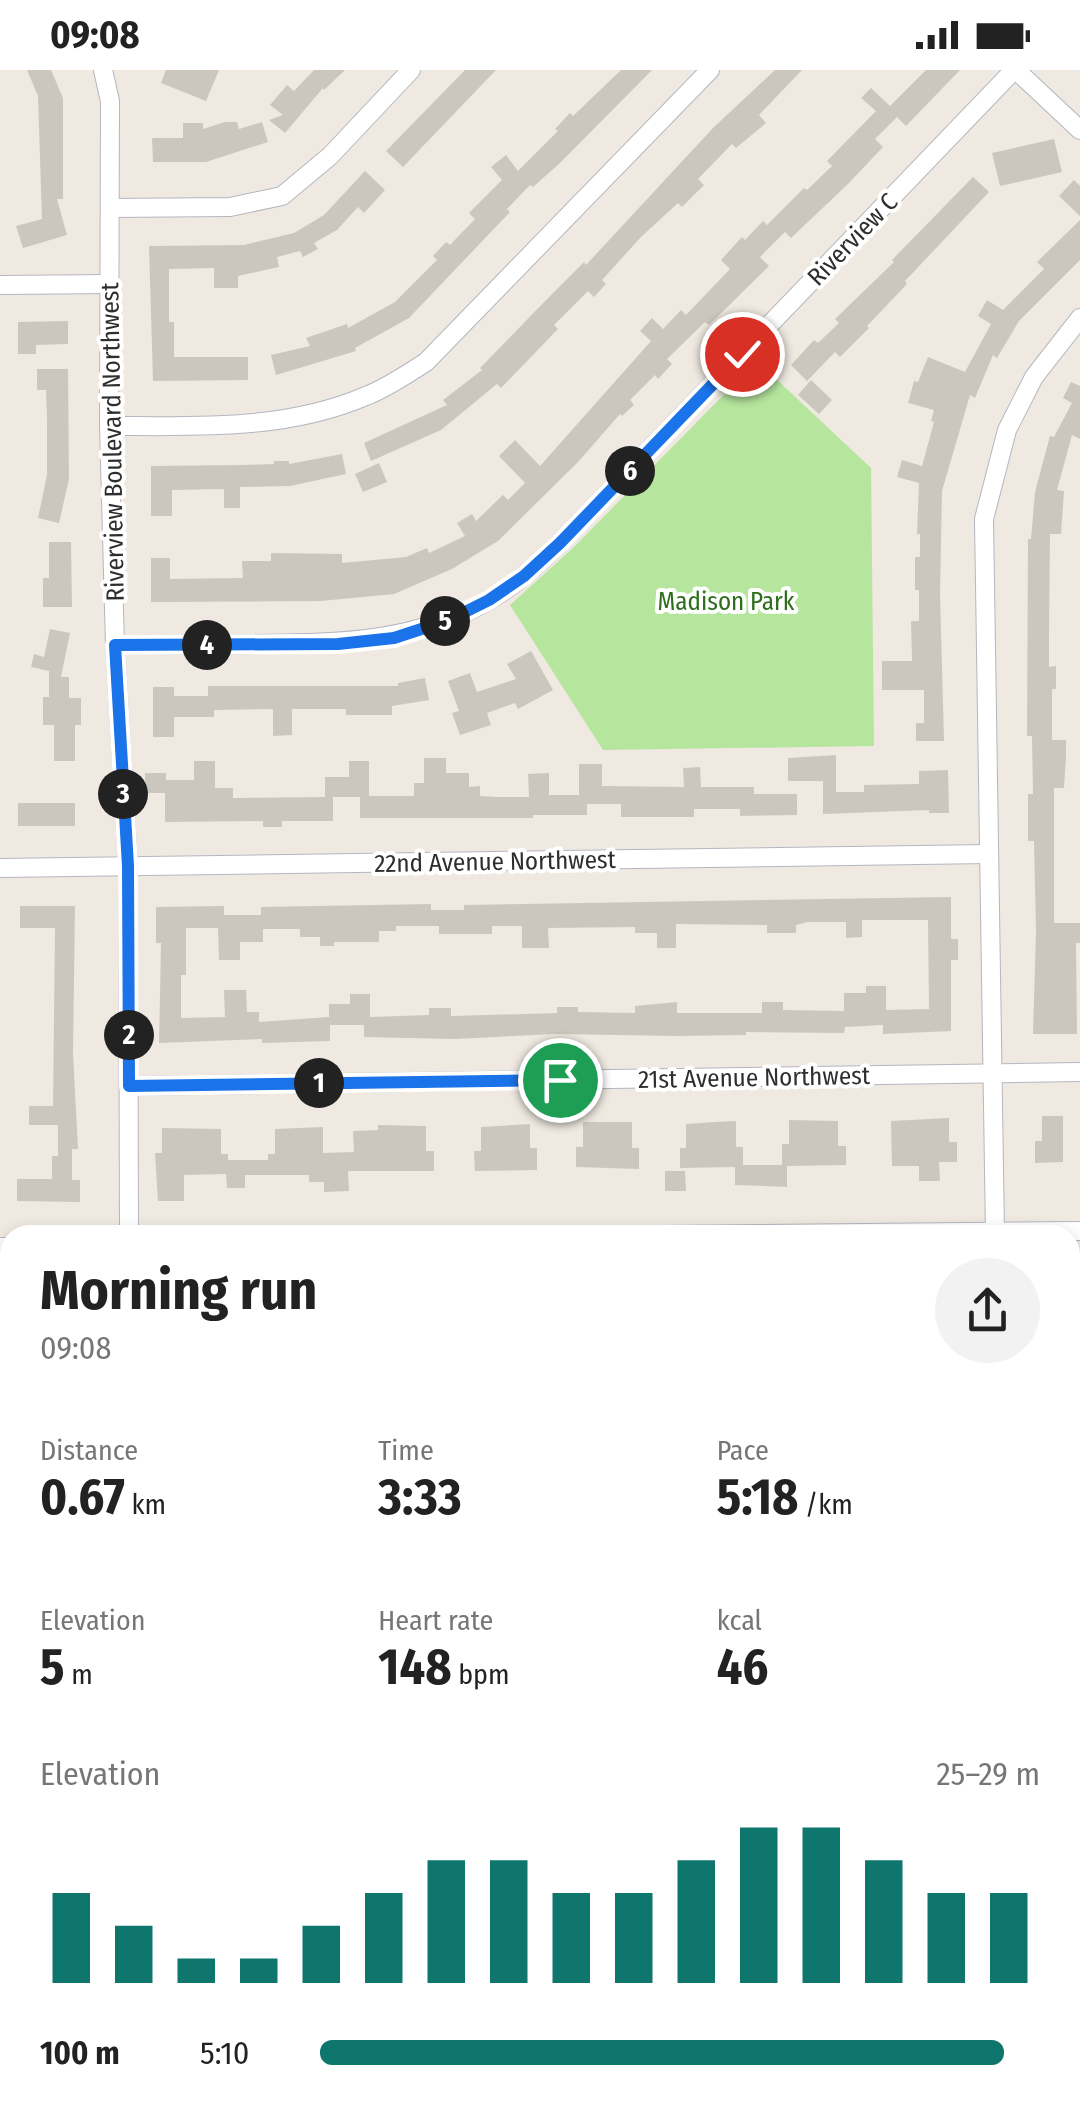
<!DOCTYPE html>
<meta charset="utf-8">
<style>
:root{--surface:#fff;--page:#f2f2f2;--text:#222;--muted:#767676;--accent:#0f766e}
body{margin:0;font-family:"Fira Sans Condensed",sans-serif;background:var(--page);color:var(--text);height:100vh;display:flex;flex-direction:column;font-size:38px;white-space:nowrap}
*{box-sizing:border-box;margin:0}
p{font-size:32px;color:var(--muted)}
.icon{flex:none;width:55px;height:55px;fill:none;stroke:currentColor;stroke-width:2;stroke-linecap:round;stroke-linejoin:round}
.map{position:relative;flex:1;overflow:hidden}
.sheet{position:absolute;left:0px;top:1155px;width:1080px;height:885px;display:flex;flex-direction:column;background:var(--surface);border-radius:30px 30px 0 0;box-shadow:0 5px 15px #0003}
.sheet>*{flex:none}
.pin{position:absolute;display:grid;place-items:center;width:85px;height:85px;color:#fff;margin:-42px;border:5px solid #fff;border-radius:50%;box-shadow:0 2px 10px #0007}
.km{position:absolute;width:50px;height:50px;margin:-25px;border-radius:50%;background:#222;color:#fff;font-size:28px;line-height:50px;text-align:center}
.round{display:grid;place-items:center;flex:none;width:105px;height:105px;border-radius:52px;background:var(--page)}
.head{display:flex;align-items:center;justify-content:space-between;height:170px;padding:0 40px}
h1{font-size:55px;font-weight:700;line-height:75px}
.metrics{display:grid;grid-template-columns:repeat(3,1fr);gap:15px;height:170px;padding:10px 40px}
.metrics div{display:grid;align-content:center}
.metrics b{font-size:50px;font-weight:700}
.metrics small{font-size:28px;font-weight:400}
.metrics p{font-size:28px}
.chart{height:280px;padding:20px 40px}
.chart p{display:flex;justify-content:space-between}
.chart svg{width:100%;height:180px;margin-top:10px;stroke:var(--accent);stroke-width:6}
ul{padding:0 40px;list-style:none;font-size:32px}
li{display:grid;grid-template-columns:160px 120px 1fr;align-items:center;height:75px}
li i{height:25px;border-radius:12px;background:var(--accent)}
.status{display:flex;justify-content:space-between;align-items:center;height:70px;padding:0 50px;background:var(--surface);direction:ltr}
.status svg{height:28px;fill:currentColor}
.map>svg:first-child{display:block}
.education{fill:#f0e6d1}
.green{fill:#b6e59e}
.pitch{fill:#c9ec9a}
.building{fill:#cbc7bf;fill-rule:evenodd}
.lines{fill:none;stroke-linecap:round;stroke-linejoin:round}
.minor-casing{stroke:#b4b7c1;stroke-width:20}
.minor{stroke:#fff;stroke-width:18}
.route-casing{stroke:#fff;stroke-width:20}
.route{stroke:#1a73e8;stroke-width:12}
.labels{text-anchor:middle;stroke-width:8;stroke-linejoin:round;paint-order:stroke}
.street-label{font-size:25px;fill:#2e2e2e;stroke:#fff}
.park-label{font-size:25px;fill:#2c6e1b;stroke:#fff}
</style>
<div class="status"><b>09:08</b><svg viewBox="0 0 49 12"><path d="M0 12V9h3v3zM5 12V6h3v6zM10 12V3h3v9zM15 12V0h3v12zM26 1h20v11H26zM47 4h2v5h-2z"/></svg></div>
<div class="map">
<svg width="1080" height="2040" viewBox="0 0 1080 2040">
<rect width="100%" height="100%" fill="#efe9e1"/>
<polygon class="education" points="10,1825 10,2030 393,2030 393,2040 0,2040 0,1826"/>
<polygon class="green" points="757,291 871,398 874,676 603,680 510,535 574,477"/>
<rect class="pitch" x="202" y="2030" width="155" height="10"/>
<g class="building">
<polygon points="27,0 51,0 63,28 63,129 57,129 67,165 23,178 16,156 42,149 38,26"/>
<polygon points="166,0 219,0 206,31 161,13"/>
<polygon points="314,0 345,0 324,20 323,18 285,63 269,50 283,45 270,35 287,15 294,21"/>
<polygon points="465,0 496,0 403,97 386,81"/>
<polygon points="621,0 652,0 560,93 533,117 530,115 507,139 510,142 409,248 355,278 356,281 276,305 271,285 310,276 306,268 347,254 348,258 395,232 437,190 433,186 446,172 450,175 475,149 469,143 502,110 491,97 506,85 518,101 558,61 555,59 570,43 573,46"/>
<polygon points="775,0 802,0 759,45 766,53 736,78 732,74 698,109 704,115 682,137 678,133 641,167 602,210 606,214 594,227 588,221 554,255 558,259 501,318 497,314 441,360 371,391 364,373 447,335 443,330 482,300 480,298 553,223 584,192 586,195 713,58"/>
<polygon points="926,0 960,0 906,56 897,47 875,69 883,77 848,114 791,168 785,162 760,187 769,196 709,255 705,252 667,289 672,294 658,309 655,305 630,330 634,335 622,346 620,344 579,391 498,471 452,499 394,524 321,531 151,532 151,488 170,488 170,509 243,508 242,491 271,491 271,483 342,484 342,493 406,487 427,478 429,483 465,466 457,453 472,444 476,451 503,425 508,430 525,413 499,386 515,370 540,396 651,271 640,261 652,248 663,259 681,240 686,245 730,199 721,190 742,167 745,170 763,151 767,155 804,118 807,120 832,96 827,91 876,41 861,28 871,18 890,36"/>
<polygon points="225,52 237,52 239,59 262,52 268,72 206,92 153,92 152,68 183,68 183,53 203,53 203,59"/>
<polygon points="1054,69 1062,102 1000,116 992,83"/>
<polygon points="365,101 385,120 364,143 358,137 337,160 314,173 318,179 303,187 300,181 277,187 279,197 238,206 238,218 214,218 214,198 169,199 169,252 174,252 174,287 248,287 248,310 153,311 149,176 244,175 294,163 324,145"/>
<polygon points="973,107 989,122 905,211 907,214 867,256 869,258 840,287 835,282 807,311 791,295 814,270 818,273 839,253 835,249 894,192 892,190"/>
<polygon points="1074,110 1080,116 1080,146 1059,126"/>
<polygon points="1080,150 1080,190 1019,251 997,288 993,285 975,328 970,325 942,421 940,523 944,671 916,671 916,653 924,653 924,620 882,620 882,591 912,591 911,551 919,551 919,520 915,520 915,487 920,487 920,464 917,464 919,413 897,407 902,390 922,396 934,352 931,351 934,340 908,333 914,311 918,312 928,287 965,302 991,254 978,246 987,230 1003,240 1044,199 1037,192"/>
<polygon points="68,251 68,274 36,275 36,284 18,284 18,252"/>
<polygon points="37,299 68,299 69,409 59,453 38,448 47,405 47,347 46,320 37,320"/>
<polygon points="811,310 832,330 819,344 798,325"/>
<polygon points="1071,312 1080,316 1080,369 1072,365 1057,420 1064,421 1061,464 1050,464 1049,564 1049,597 1056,596 1056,619 1052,619 1052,670 1066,670 1066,687 1064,718 1054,718 1054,853 1080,853 1080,873 1076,873 1077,964 1033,964 1036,861 1034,771 1028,771 1028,724 1033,724 1032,666 1027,666 1028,469 1031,469 1035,422 1050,366 1054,367 1072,333 1063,328"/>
<polygon points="342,384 346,404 290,416 240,417 240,438 224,438 224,419 172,420 172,446 151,446 151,396 245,395 274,394 274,391 289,391 289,394"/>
<polygon points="379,393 387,412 363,422 355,404"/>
<polygon points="49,472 71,472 72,537 43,537 43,508 49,508"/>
<polygon points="50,559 70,563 61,607 69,607 69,628 81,628 81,655 75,655 75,691 54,691 54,655 43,655 43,627 49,627 49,601 31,597 34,584 44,587"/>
<polygon points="531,581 553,620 518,639 515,633 487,643 491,655 460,665 452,643 459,641 448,611 470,603 477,622 516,609 507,594"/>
<polygon points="425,608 429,630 392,636 392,645 346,645 346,639 292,639 292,665 273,666 273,639 214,640 214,647 174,647 174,667 153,667 153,617 174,617 174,626 208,626 208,616 398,616 398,613"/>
<polygon points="836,685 836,722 864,722 864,715 919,714 919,701 948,700 949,743 929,743 929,740 823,744 823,711 788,711 788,688"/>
<polygon points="424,688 446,688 446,703 469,703 469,717 480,716 480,726 497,727 529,727 528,704 549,703 549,725 579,725 579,694 602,694 602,716 684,717 683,698 700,697 701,717 754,717 754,724 797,724 797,745 740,746 740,739 694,739 694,747 621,747 621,734 587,734 587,745 533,745 533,748 360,748 360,727 333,727 333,751 282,751 282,757 263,757 263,751 165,752 165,723 145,723 145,703 166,703 166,710 194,710 194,691 215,691 215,718 233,718 233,728 325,727 325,707 349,707 349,691 369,691 369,726 414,726 414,713 424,713"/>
<rect x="18" y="733" width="57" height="23"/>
<path d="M951 827V869H958V890H951V961L883 964V955L845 957 844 963 746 962V965L678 966 554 964 455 969 364 967V955H330V971L262 973V969L159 973 161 873H156V837L224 836V845H261V837L431 834V840H464V835ZM862 850H928L929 939 886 940V916H866V923H844V941L783 940V932H762V943H677V932L635 936V943L578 942V937H557V943L451 946V938H429V945L370 947V924H350V934H329V947L259 952V942H247L246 920H224L225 947 181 948V905H186V858H218L219 890H240V872H263V859H300V867H320V876H334V872H379V861H396V856H439V864H492V856H522V878H549L548 858 635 857V863H657V878H676V854L767 855V863H796V855L807 852H846V868L862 867Z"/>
<polygon points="20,836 75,836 73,983 78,1079 72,1079 72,1110 80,1110 80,1132 17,1131 17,1109 52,1109 52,1086 58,1086 58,1055 29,1055 29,1036 53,1036 55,858 20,858"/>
<polygon points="1042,1046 1063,1046 1063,1092 1035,1093 1035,1071 1042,1071"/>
<polygon points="949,1048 949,1072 957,1072 957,1092 939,1092 940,1111 919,1111 919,1096 892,1096 891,1051"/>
<polygon points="789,1050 838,1051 838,1076 846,1076 846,1095 787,1096 787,1117 735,1115 735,1097 680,1098 680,1078 686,1078 686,1054 715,1052 736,1051 736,1077 743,1077 743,1095 782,1095 782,1074 789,1074"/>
<polygon points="583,1052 632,1052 632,1078 639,1078 639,1099 576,1097 576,1077 583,1077"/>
<polygon points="530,1054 530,1078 537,1078 537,1100 475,1101 474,1081 481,1081 481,1057"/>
<polygon points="378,1055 426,1056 426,1081 434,1081 434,1101 348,1101 349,1121 324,1122 324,1112 309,1112 309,1105 245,1105 245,1118 227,1118 226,1104 184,1105 184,1131 158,1131 155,1083 162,1083 162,1058 221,1059 221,1084 228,1084 228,1090 268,1090 268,1084 275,1084 275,1059 323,1057 323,1083 354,1082 353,1061 378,1060"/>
<polygon points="665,1101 685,1101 686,1121 665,1121"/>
</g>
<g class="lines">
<defs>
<g id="minor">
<polyline points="103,0 110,31 109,356 115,575 128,796 129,1165"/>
<polyline points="1016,0 1080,60"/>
<polyline points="110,138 230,137 282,126 330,86 411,0"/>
<polyline points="0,215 110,214"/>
<path d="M109 356C196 356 284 361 366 326 387 318 407 304 426 292L710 0"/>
<path d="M115 575C163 575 212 575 260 574 340 573 417 572 489 530 516 515 538 494 560 473L1014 0"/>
<polyline points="0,798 989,784"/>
<polyline points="129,1016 1080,1002"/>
<polyline points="663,1165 1080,1161"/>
<polyline points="995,1165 984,449 1007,360 1034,307 1080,248"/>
<polyline points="0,1177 10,1177"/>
<polyline points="0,1399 10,1399"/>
<polyline points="0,1611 10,1611"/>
<polyline points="0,1826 10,1825"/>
<polyline points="393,2030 393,2040"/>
<polyline points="1010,2030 1010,2040"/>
</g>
</defs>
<use href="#minor" class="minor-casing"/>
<use href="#minor" class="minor"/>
</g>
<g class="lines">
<defs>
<polyline id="route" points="560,1010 129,1016 128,796 115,575 338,574 394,568 449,550 489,530 524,506 560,473 742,284"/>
</defs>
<use href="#route" class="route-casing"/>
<use href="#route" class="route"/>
</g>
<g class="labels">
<g class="street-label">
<text transform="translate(852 169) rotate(-46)" y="9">Riverview C</text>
<text transform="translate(112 372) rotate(-91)" y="9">Riverview Boulevard Northwest</text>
<text transform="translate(495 791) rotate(-1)" y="9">22nd Avenue Northwest</text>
<text transform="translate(754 1007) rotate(-1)" y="9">21st Avenue Northwest</text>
</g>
<g class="park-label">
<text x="726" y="540">Madison Park</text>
</g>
</g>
</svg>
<div class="pin" style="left:560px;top:1010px;background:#1e9e55"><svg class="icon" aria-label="arrive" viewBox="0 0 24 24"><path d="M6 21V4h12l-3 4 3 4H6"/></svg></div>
<div class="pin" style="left:742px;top:284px;background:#d93025"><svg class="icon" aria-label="check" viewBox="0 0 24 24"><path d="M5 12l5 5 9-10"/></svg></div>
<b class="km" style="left:319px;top:1013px">1</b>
<b class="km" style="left:129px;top:965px">2</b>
<b class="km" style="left:123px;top:724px">3</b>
<b class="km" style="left:207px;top:575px">4</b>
<b class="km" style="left:445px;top:551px">5</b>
<b class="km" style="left:630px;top:401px">6</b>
<section class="sheet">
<div class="head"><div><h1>Morning run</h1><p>09:08</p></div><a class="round"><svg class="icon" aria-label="share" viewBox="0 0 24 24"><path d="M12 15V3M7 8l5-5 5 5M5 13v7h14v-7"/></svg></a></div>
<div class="metrics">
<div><p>Distance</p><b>0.67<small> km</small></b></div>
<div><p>Time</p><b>3:33</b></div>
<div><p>Pace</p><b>5:18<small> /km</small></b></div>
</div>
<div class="metrics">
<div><p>Elevation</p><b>5<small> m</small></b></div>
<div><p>Heart rate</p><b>148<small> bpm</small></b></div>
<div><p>kcal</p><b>46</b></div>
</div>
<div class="chart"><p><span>Elevation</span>25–29 m</p>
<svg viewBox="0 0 160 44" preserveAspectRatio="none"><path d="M5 44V22M15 44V30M25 44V38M35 44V38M45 44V30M55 44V22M65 44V14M75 44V14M85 44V22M95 44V22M105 44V14M115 44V6M125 44V6M135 44V14M145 44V22M155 44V22"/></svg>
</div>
<ul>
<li><b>100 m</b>5:10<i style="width:95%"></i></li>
</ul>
</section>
</div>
